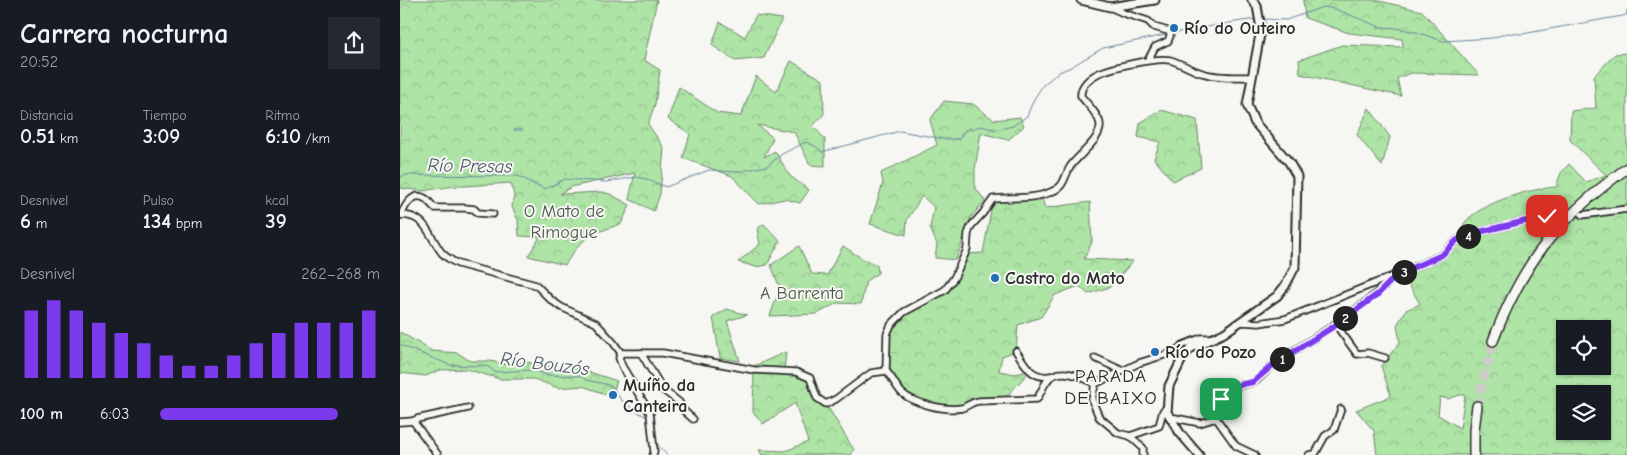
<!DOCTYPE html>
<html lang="es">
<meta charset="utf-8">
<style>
:root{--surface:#171b24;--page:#242831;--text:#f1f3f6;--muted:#9ea1a6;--accent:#7c3aed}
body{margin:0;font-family:"Comic Neue",sans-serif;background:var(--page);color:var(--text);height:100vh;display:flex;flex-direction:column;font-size:19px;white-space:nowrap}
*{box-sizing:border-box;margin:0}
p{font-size:16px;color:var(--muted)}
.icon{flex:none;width:28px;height:28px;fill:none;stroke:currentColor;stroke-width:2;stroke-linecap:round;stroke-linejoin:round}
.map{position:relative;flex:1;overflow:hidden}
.sheet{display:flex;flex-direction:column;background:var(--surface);width:400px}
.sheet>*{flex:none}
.buttons{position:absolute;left:1156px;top:320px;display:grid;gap:10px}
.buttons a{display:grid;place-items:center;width:55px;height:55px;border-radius:0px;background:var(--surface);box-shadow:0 1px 4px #0004;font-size:25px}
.pin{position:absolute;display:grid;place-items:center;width:42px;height:42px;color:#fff;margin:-21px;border-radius:10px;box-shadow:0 2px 8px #0006}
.km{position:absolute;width:25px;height:25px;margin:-12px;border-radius:50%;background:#222;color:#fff;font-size:14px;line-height:25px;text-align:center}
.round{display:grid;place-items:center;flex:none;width:52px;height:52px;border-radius:0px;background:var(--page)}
.head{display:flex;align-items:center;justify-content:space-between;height:85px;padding:0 20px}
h1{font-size:28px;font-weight:700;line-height:38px}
.metrics{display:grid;grid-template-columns:repeat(3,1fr);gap:8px;height:85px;padding:5px 20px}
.metrics div{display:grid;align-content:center}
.metrics b{font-size:21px;font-weight:700}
.metrics small{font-size:14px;font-weight:400}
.metrics p{font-size:14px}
.chart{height:140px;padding:10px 20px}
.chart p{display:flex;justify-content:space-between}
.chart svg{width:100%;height:90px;margin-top:5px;stroke:var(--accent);stroke-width:6}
ul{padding:0 20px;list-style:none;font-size:16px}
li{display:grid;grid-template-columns:80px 60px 1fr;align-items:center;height:38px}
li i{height:12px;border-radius:6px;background:var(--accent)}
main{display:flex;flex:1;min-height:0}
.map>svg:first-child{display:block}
.forest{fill:url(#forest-crowns);stroke:#6c8868;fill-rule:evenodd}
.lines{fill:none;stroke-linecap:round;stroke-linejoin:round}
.stream{stroke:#68869f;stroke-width:1}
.minor-tunnel{stroke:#cdcdca;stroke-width:5.5;stroke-dasharray:5.5 3;stroke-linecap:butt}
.trunk-tunnel{stroke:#cdcdca;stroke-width:9;stroke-dasharray:9 4.5;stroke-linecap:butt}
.minor-casing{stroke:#2b2b2b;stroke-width:9}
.tertiary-casing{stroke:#2b2b2b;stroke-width:11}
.trunk-casing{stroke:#2b2b2b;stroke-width:12}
.minor{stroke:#f6f6f2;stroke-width:5.5}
.tertiary{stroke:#f6f6f2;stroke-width:7}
.trunk{stroke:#f6f6f2;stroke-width:9}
.route-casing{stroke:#fff;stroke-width:10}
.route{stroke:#7c3aed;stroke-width:6}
.poi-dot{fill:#1f6fb2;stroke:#f6f6f2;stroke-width:2}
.labels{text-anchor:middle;stroke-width:4;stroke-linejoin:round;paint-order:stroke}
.poi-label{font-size:18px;font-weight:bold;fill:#2b2b2b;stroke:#f6f6f2;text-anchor:start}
.park-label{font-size:18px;fill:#4c594a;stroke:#f6f6f2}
.water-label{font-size:19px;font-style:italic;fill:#495865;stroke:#f6f6f2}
.neighbourhood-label{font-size:19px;letter-spacing:1px;fill:#2b2b2b;stroke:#f6f6f2}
</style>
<main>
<section class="sheet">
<div class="head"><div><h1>Carrera nocturna</h1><p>20:52</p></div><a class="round"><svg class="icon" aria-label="share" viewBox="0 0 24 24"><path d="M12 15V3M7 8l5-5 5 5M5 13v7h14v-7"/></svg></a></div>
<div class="metrics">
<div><p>Distancia</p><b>0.51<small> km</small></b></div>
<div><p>Tiempo</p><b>3:09</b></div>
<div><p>Ritmo</p><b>6:10<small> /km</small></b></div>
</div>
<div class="metrics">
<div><p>Desnivel</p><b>6<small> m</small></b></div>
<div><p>Pulso</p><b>134<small> bpm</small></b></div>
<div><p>kcal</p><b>39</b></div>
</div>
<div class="chart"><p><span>Desnivel</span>262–268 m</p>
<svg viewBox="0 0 160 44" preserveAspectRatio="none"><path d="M5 44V11M15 44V6M25 44V11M35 44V17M45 44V22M55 44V27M65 44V33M75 44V38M85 44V38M95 44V33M105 44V27M115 44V22M125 44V17M135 44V17M145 44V17M155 44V11"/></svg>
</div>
<ul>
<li><b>100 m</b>6:03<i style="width:81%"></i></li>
</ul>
</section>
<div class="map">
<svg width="1227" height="455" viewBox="0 0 1227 455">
<defs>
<pattern id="forest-crowns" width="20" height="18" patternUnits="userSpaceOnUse" patternTransform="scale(1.25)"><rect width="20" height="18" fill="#aee4a6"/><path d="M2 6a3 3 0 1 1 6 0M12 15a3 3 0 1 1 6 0" fill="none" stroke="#96c48f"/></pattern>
</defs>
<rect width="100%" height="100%" fill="#f6f6f2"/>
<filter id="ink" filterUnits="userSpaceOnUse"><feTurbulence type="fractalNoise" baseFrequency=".02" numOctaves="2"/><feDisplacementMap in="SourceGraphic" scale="10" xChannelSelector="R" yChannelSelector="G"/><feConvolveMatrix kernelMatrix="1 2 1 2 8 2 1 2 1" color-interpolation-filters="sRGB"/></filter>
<g filter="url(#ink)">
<g class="forest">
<path d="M0 0H257L244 60 260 70 255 104 248 124 264 148 260 194 254 211 229 199 235 173 171 187 160 194 202 192 210 194 230 205 221 224C189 235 183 236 165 265L128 256 140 237 119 236 118 220 112 207 114 196 111 183 48 187 22 191 0 188Z"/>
<polygon points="903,0 975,0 1022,11 1079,75 1012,73 997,78 1001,96 900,74 899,60 942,45 1003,47 1002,39 949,33 905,18"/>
<polygon points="356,15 382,19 364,58 335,61 312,45 320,22 345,37"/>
<path d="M1227 53V455H977L974 431 956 410 991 396 981 366 1000 342 997 325 1006 310 1020 304 1004 276C1023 267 1043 261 1056 244 1061 237 1060 227 1067 220 1087 201 1129 189 1156 187L1161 173 1169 164 1186 182 1206 175 1170 140 1171 111 1196 108 1194 76 1215 54ZM1165 329H1202V366H1165ZM1165 394H1202V431H1165ZM1060 395H1065L1060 428 1038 415 1040 397 1048 399Z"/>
<polygon points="391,61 423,80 424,114 413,126 425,139 425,166 410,165 394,132 357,125 373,138 364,157 375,151 390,176 409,190 400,203 385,199 359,204 332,176 283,158 290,134 268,119 279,87 317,113 341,116 356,76 376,92"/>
<polygon points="544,101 573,104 594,120 620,117 624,126 608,140 581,133 575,169 575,187 585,201 571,217 556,260 535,258 537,244 530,228 534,207 522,196 507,220 506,235 470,224 483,183 481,173 537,145 530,120"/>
<polygon points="969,108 990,137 982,166 957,135"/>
<polygon points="761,110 797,120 801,168 773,181 754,159 760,142 738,137 740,123"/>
<polygon points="641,195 645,208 690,202 692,242 684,259 733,261 710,287 688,294 679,286 655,295 641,317 618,325 616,351 602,356 599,371 615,374 630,371 603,400 579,401 564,407 528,405 501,392 486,371 487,334 497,318 545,290 565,254 583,253 593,199"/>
<polygon points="364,224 380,241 367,265 356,267 338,262 360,244 357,229"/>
<polygon points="399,246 412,274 427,275 443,246 461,258 477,265 478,273 466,281 461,304 437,303 417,314 370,316 380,288 371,265"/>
<polygon points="327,309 347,315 327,321 340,361 320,358 313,317"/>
<polygon points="0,332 32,351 58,353 70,361 90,361 105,364 127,362 152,367 180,369 217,381 212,396 182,386 158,388 134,379 100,379 66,369 40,370 26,376 0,373"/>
<polygon points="386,352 384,371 410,378 417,398 426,404 454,450 451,455 362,455 359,450 385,451 408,442 395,403 363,424 353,412 354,366"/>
</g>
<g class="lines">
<g class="stream">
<polyline points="863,19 886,20 923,7 935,9 980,27 996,28 1016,32 1043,41 1093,38 1107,33 1122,34 1222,16 1226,15 1227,10"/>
<polyline points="774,33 835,22 856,19"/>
<polyline points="114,130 122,130"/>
<polyline points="0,177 6,175 118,176 145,189 165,179 206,182 236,177 246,179 266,187 309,170 336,172 367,166 382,154 406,142 417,147 422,152 500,131 544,139 559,139 564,131 581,126 596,130 613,126 627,116 634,99 643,85 659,72 669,68 703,48 765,35"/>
<polyline points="0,345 50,365 87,366 95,372 132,370 149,375 181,376 186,380 205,384 213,387 221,400 236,411 247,417"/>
<polyline points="255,433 256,443 267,455"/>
</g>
<polyline class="minor-tunnel" points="1147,216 1170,215"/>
<polyline class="trunk-tunnel" points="1077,406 1093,341"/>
<defs>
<g id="minor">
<polyline points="710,7 723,13 748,21 754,27 768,31 770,33 770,36 768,41 755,47 748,60"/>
<path d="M0 215C27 215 28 235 42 253 47 258 52 261 58 264L136 285 151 300 161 307 196 323 213 342 221 353"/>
<path d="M1 215C5 206 13 190 26 199 29 201 31 205 35 208H65L74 209 78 213 93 214"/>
<polyline points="1182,215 1227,209"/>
<polyline points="842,322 859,323 885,319 998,274 1042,255 1057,240 1079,232 1147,216"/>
<polyline points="936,325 957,354 968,353 985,358"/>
<path d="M616 351C626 365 631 379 651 376"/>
<path d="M221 353H263L354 370 396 372 410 378 417 398 426 404 436 399 471 373 486 371C492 377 496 387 502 393 514 404 546 411 562 408 569 406 570 402 579 401L637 399C641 393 643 386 647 381 658 365 683 377 695 384L739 363 774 352 783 345 801 338H811"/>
<polyline points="221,353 219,358 222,366 250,413 254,451 253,455"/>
<polyline points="241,353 263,390 279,402 283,410 293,419"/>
<polyline points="695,358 723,371"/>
<path d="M486 371 487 334 491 325 504 312 545 290 554 278 565 254 567 249 568 234 571 226 583 213 593 199C612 197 635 200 653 191 665 186 664 177 670 167 678 155 702 139 700 124 699 115 686 103 681 96 680 86 690 77 699 73 713 67 756 57 770 60 781 63 791 70 802 73 818 78 836 77 852 77"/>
<polyline points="695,384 692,400 699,417 718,433 730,436 759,426 763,411 768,407"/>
<polyline points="770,417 800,423 816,418"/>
<polyline points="0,422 13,421"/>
<polyline points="730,436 743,448 743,455"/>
<polyline points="38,455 13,421 17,419 68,408"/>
<path d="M855 455 836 446 816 418C817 410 819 400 825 394 832 385 844 386 853 382 862 378 868 368 876 362 918 336 959 311 995 277"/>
<polyline points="909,455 915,454 925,436 934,430 941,409"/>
</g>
<g id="tertiary">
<polyline points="681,0 710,7 755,0"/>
<polyline points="799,455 780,433 767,412 769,386 782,359 791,348 824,333 877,296 885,286 895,267 897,176 889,162 855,123 847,105 861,29 857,6 852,0"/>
</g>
<g id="trunk">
<path d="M1093 341C1123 261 1159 218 1227 168"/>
<polyline points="1074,455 1074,430 1077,406"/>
</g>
</defs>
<use href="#minor" class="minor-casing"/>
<use href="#tertiary" class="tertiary-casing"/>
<use href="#trunk" class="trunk-casing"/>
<use href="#minor" class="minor"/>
<use href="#tertiary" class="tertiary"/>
<use href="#trunk" class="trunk"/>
</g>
</g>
<g class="lines" filter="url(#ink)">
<defs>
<polyline id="route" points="821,399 828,390 843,384 853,382 874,364 936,325 978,294 998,274 1042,255 1057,240 1079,232 1147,216"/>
</defs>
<use href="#route" class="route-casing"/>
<use href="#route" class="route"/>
</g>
<g class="poi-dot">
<circle cx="774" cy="28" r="5"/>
<circle cx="595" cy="278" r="5"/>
<circle cx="755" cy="352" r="5"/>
<circle cx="213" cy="395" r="5"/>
</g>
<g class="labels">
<g class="poi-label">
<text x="784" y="34">Río do Outeiro</text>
<text x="605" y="284">Castro do Mato</text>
<text x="765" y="358">Río do Pozo</text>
<text x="223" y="391">Muíño da<tspan x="223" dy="21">Canteira</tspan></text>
</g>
<g class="park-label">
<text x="164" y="217">O Mato de<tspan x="164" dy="21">Rimogue</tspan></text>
<text x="402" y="299">A Barrenta</text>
</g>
<g class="water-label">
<text transform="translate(70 165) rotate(1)" y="7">Río Presas</text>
<text transform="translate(145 363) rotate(7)" y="7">Río Bouzós</text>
</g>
<g class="neighbourhood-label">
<text x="711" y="382">PARADA<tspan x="711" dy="22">DE BAIXO</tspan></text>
</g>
</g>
</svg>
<div class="buttons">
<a><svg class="icon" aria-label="locate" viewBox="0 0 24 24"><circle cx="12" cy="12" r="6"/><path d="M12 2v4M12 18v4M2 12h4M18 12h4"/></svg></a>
<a><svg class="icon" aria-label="layers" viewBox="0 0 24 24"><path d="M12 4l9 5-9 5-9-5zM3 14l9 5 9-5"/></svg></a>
</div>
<div class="pin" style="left:821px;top:399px;background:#1e9e55"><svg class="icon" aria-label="arrive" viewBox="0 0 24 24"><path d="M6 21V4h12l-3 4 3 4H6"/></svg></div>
<div class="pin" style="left:1147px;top:216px;background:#d93025"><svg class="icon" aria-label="check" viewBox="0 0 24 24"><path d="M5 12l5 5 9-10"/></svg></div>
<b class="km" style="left:882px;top:359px">1</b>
<b class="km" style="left:945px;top:318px">2</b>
<b class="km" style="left:1004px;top:272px">3</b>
<b class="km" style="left:1068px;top:236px">4</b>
</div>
</main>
